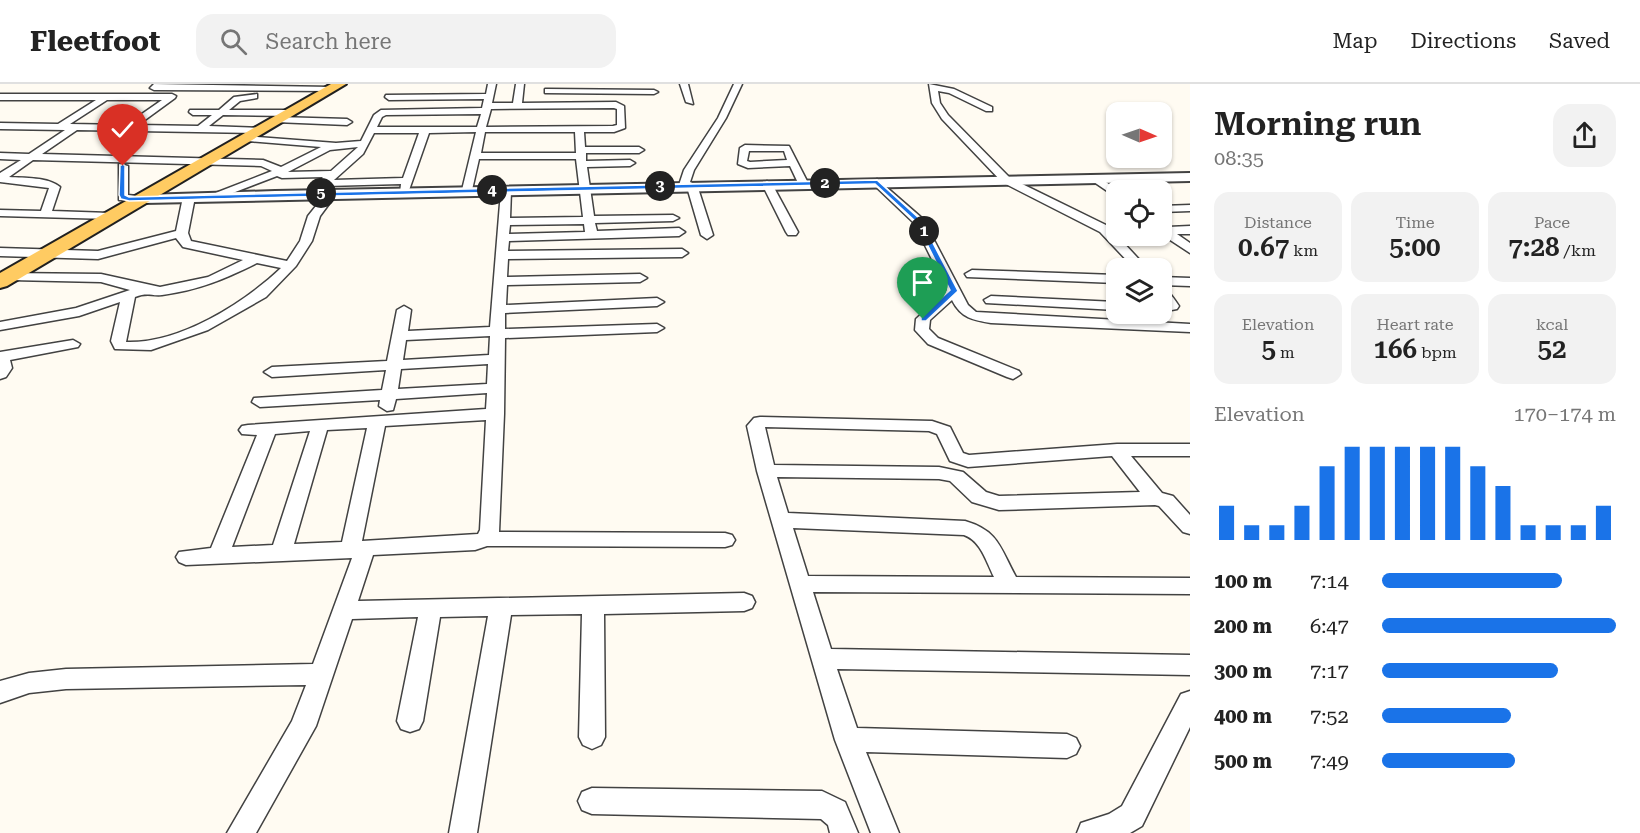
<!DOCTYPE html>
<meta charset="utf-8">
<style>
:root{--surface:#fff;--page:#f2f2f2;--text:#222;--muted:#767676;--line:#e0e0e0;--accent:#1a73e8}
body{margin:0;font-family:"Roboto Serif",serif;background:var(--page);color:var(--text);height:100vh;display:flex;flex-direction:column;font-size:22px;white-space:nowrap}
*{box-sizing:border-box;margin:0}
p{font-size:20px;color:var(--muted)}
.icon{flex:none;width:33px;height:33px;fill:none;stroke:currentColor;stroke-width:2;stroke-linecap:round;stroke-linejoin:round}
.map{position:relative;flex:1;overflow:hidden}
.drawer{display:flex;flex-direction:column;background:var(--surface);width:450px}
.drawer>*{flex:none}
.needle{width:39px;rotate:92deg}
.controls{position:absolute;left:1106px;top:18px;display:grid;gap:12px}
.controls a{display:grid;place-items:center;width:66px;height:66px;border-radius:12px;background:var(--surface);box-shadow:0 2px 4px #0004;font-size:30px}
.pin{position:absolute;display:grid;place-items:center;width:51px;height:51px;color:#fff;margin:-62px -26px;border-radius:50% 50% 50% 0;rotate:-45deg;box-shadow:0 0 6px #0007}
.pin .icon{rotate:45deg}
.km{position:absolute;width:30px;height:30px;margin:-15px;border-radius:50%;background:#222;color:#fff;font-size:16px;line-height:30px;text-align:center}
.round{display:grid;place-items:center;flex:none;width:63px;height:63px;border-radius:18px;background:var(--page)}
.head{display:flex;align-items:center;justify-content:space-between;height:102px;padding:0 24px}
h1{font-size:33px;font-weight:600;line-height:45px}
.stats{display:grid;grid-template-columns:repeat(3,1fr);gap:9px;height:102px;padding:6px 24px}
.stats div{display:grid;align-content:center;border-radius:15px;background:var(--page);text-align:center}
.stats b{font-size:26px;font-weight:600}
.stats small{font-size:16px;font-weight:400}
.stats p{font-size:16px}
.chart{height:168px;padding:12px 24px}
.chart p{display:flex;justify-content:space-between}
.chart svg{width:100%;height:108px;margin-top:6px;stroke:var(--accent);stroke-width:6}
ul{padding:0 24px;list-style:none;font-size:20px}
li{display:grid;grid-template-columns:96px 72px 1fr;align-items:center;height:45px}
li i{height:15px;border-radius:8px;background:var(--accent)}
header{display:flex;align-items:center;gap:36px;box-sizing:border-box;height:84px;padding:0 30px;background:var(--surface);border-bottom:2px solid var(--line)}
header strong{font-size:28px}
nav{display:flex;gap:33px;margin-inline-start:auto;font-size:21px}
.search{width:420px;height:54px;background:var(--page);display:flex;align-items:center;gap:15px;box-sizing:border-box;padding:0 21px;border-radius:18px;color:var(--muted);font-size:22px}
main{display:flex;flex:1;min-height:0}
.map>svg:first-child{display:block}
.lines{fill:none;stroke-linecap:round;stroke-linejoin:round}
.minor-casing{stroke:#424242;stroke-width:3}
.tertiary-casing{stroke:#424242;stroke-width:4}
.primary-casing{stroke:#202020;stroke-width:4}
.minor{fill:#fff;fill-rule:evenodd}
.tertiary{fill:#fff;fill-rule:evenodd}
.primary{fill:#ffcb62;fill-rule:evenodd}
.route{fill:#1a73e8;stroke:#fff;stroke-width:1.5}
</style>
<header>
<strong>Fleetfoot</strong>
<div class="search"><svg class="icon" aria-label="search" viewBox="0 0 24 24"><circle cx="10" cy="10" r="6"/><path d="M15 15l6 6"/></svg>Search here</div>
<nav><a>Map</a><a>Directions</a><a>Saved</a></nav>
</header>
<main>
<div class="map">
<svg width="1190" height="749" viewBox="0 0 1190 749">
<rect width="100%" height="100%" fill="#fffbf2"/>
<g class="lines">
<defs>
<g id="minor">
<polygon points="154,0 332,3 336,5 332,7 154,6 150,4"/>
<path d="M488 0H496L492 19H513L516 0H524L522 19 616 18 624 22 625 44 614 48H584L585 63H639L644 66 639 69H586V77L630 76 635 79 630 82 587 83 594 132 673 131 679 134 673 137 595 139 597 147 679 144 685 148 679 152 509 157 508 167 682 165 688 169 682 173 508 175 507 193 640 190 647 194 640 198 507 201 506 221 657 214 664 218 657 222 505 229V245L657 240 664 244 657 248 505 254 504 330 499 448 725 449 732 451 735 456 732 461 725 463 487 462 475 466 373 471 358 517 744 509 752 512 755 518 752 524 744 527 604 530 605 653 601 661 592 665 583 661 579 653 582 530 511 531 477 749H449L488 532 440 533 423 637 419 645 410 648 401 645 397 637 418 533 352 535 316 642 256 749H227L292 637 306 601 66 605 29 609 0 619V597L29 589 66 585 313 580 352 474 186 481 179 478 176 473 179 468 211 464 257 351 242 350 239 346 242 342 248 341 486 325 487 309 396 315 393 326 387 327 379 322 380 316 260 323 252 318 254 314 382 306 386 286 272 293 264 288 272 283 387 277 397 226 404 222 411 226 408 247 490 243 501 107 506 104 511 107 510 134 583 133 576 75H479L472 106 467 109 462 106 476 48 429 49 408 109H400L401 100 326 102 310 113 305 110 323 93 282 94 277 92 217 115 213 114V110L272 87 261 82 33 76 9 93C25 94 48 93 60 103L52 127 110 129 116 132 110 135 0 132V126L41 127 49 104 0 98V89L21 76 0 75V69L29 70 65 46 0 45V39L58 40 96 16H0V10H172L176 12 175 14 138 41 198 42 212 31H193L189 28 190 26H219L234 13 257 10V14L240 17 229 26H291L295 29 291 32 223 31 209 42 264 44V48L261 49 77 46 42 70 263 76 281 83 321 63 248 57 245 56V52L336 59 361 57 374 31 381 26 482 24 484 15 389 16 385 13 386 11 486 10ZM107 16H162L126 41 70 40ZM614 24 617 25V41L613 42 486 43 491 25ZM481 30 477 43H377L382 33 386 31ZM485 48H575L576 69H481ZM374 49H419L403 94 334 96 363 70ZM358 63 331 87 288 88 330 66ZM584 140 585 148 509 150 510 141ZM490 252 489 271 403 276 406 256ZM488 280 487 300 398 305 401 285ZM486 336 480 446 478 450 362 457 385 342ZM367 344 342 458 294 460 327 346ZM310 347 273 461 232 463 275 350Z"/>
<polygon points="680,0 688,0 693,20 686,18"/>
<polygon points="734,0 742,0 726,34 694,86 690,98 697,101 713,151 707,155 701,151 687,103 679,101 684,86 718,34"/>
<polygon points="929,0 954,5 992,23 992,27 986,27 949,9 938,7 940,19 948,31 1010,94 1108,142 1147,184 1134,184 1100,148 1002,98 942,35 932,19"/>
<polygon points="548,5 654,6 658,8 654,10 545,9 545,5"/>
<polygon points="278,33 347,35 352,38 347,41 275,38 274,36"/>
<path d="M745 61 789 62 808 99 803 102 799 101 790 82 748 84 738 80 740 64ZM749 67H784L787 76 750 78 747 77Z"/>
<polygon points="119,80 128,82 128,111 148,113 148,117 119,116"/>
<polygon points="1095,91 1118,106 1116,106 1116,113 1091,96 1090,94"/>
<path d="M877 95 923 135 968 221 976 228 1190 240V248L991 239C973 236 961 234 952 216L930 236 929 245 938 254 1019 287 1021 290 1013 295 1007 293 928 260 915 246 916 235 947 206 914 139 873 100 872 98Z"/>
<polygon points="767,97 772,100 798,148 796,151 788,151 786,148 762,100"/>
<path d="M332 106 337 109 320 132 312 157 296 182 266 213 208 246 151 266 115 265 111 257 120 218 79 232 0 246V238L76 224 130 206 101 198 11 196 6 195 4 192 6 189 101 190 160 203 208 193 243 176 183 163 176 154 98 175 0 172V164L98 167 176 147 183 113 189 110 195 113 188 149 191 157 287 177 300 157 308 132 328 107ZM257 179 281 184C243 220 179 260 126 258L135 213C148 208 150 212 162 211 199 206 225 195 257 179Z"/>
<polygon points="1190,121 1190,127 1161,128 1161,122"/>
<polygon points="1161,140 1168,143 1190,142 1190,150 1177,150 1190,159 1190,169 1161,150"/>
<polygon points="972,186 1116,191 1116,199 967,193 965,190"/>
<polygon points="1161,193 1190,194 1190,202 1161,201"/>
<path d="M1161 204C1169 206 1174 215 1179 222L1177 225 1161 228 1163 219Z"/>
<polygon points="991,212 1116,218 1116,226 986,219 984,216"/>
<polygon points="73,256 80,260 78,263 10,276 12,284 6,293 0,295 0,268"/>
<path d="M760 333 932 337 950 343 963 369 969 371 1117 360H1190V372H1131L1162 409 1173 412 1190 431V450L1183 448 1159 422 1155 421 999 426 972 418 950 397 939 395 777 393 788 429 965 437C999 447 1000 464 1016 493L1190 494V510L813 508 831 565 1190 571V591L837 585 857 644 1067 650 1076 654 1080 662 1076 670 1067 674 866 668 899 749H871L835 656 757 387 747 342 754 334ZM765 343 929 347 937 350 950 377 968 383 1112 372 1140 408 999 412 986 408 963 388 939 383 774 381ZM793 444 964 451C981 457 986 477 994 493L808 492Z"/>
<polygon points="1190,607 1190,643 1142,742 1130,749 1077,749 1081,739 1109,730 1122,722 1181,610"/>
<polygon points="592,704 822,707 845,718 858,749 830,749 828,741 821,735 592,730 582,726 578,717 582,708"/>
</g>
<polygon id="tertiary" points="1190,89 1190,97 144,119 137,115 144,111 275,107"/>
<polygon id="primary" points="331,0 346,0 7,202 0,204 0,189"/>
</defs>
<use href="#minor" class="minor-casing"/>
<use href="#tertiary" class="tertiary-casing"/>
<use href="#primary" class="primary-casing"/>
<use href="#minor" class="minor"/>
<use href="#tertiary" class="tertiary"/>
<use href="#primary" class="primary"/>
</g>
<path class="route" d="M123 80 125 82V111L129 113C378 106 628 102 877 96L921 136 958 207 926 237H921V233L950 206 916 138 875 100C627 106 378 109 129 117L121 115 119 111 120 82Z"/>
</svg>
<div class="controls">
<a><svg class="needle" viewBox="-14 -14 28 28"><path d="M0-13l5 13h-10z" fill="#e53935"/><path d="M0 13l5-13h-10z" fill="#767676"/></svg></a>
<a><svg class="icon" aria-label="locate" viewBox="0 0 24 24"><circle cx="12" cy="12" r="6"/><path d="M12 2v4M12 18v4M2 12h4M18 12h4"/></svg></a>
<a><svg class="icon" aria-label="layers" viewBox="0 0 24 24"><path d="M12 4l9 5-9 5-9-5zM3 14l9 5 9-5"/></svg></a>
</div>
<div class="pin" style="left:923px;top:235px;background:#1e9e55"><svg class="icon" aria-label="arrive" viewBox="0 0 24 24"><path d="M6 21V4h12l-3 4 3 4H6"/></svg></div>
<div class="pin" style="left:123px;top:82px;background:#d93025"><svg class="icon" aria-label="check" viewBox="0 0 24 24"><path d="M5 12l5 5 9-10"/></svg></div>
<b class="km" style="left:924px;top:147px">1</b>
<b class="km" style="left:825px;top:99px">2</b>
<b class="km" style="left:660px;top:102px">3</b>
<b class="km" style="left:492px;top:106px">4</b>
<b class="km" style="left:321px;top:109px">5</b>
</div>
<section class="drawer">
<div class="head"><div><h1>Morning run</h1><p>08:35</p></div><a class="round"><svg class="icon" aria-label="share" viewBox="0 0 24 24"><path d="M12 15V3M7 8l5-5 5 5M5 13v7h14v-7"/></svg></a></div>
<div class="stats">
<div><p>Distance</p><b>0.67<small> km</small></b></div>
<div><p>Time</p><b>5:00</b></div>
<div><p>Pace</p><b>7:28<small> /km</small></b></div>
</div>
<div class="stats">
<div><p>Elevation</p><b>5<small> m</small></b></div>
<div><p>Heart rate</p><b>166<small> bpm</small></b></div>
<div><p>kcal</p><b>52</b></div>
</div>
<div class="chart"><p><span>Elevation</span>170–174 m</p>
<svg viewBox="0 0 160 44" preserveAspectRatio="none"><path d="M5 44V30M15 44V38M25 44V38M35 44V30M45 44V14M55 44V6M65 44V6M75 44V6M85 44V6M95 44V6M105 44V14M115 44V22M125 44V38M135 44V38M145 44V38M155 44V30"/></svg>
</div>
<ul>
<li><b>100 m</b>7:14<i style="width:77%"></i></li>
<li><b>200 m</b>6:47<i style="width:100%"></i></li>
<li><b>300 m</b>7:17<i style="width:75%"></i></li>
<li><b>400 m</b>7:52<i style="width:55%"></i></li>
<li><b>500 m</b>7:49<i style="width:57%"></i></li>
</ul>
</section>
</main>
